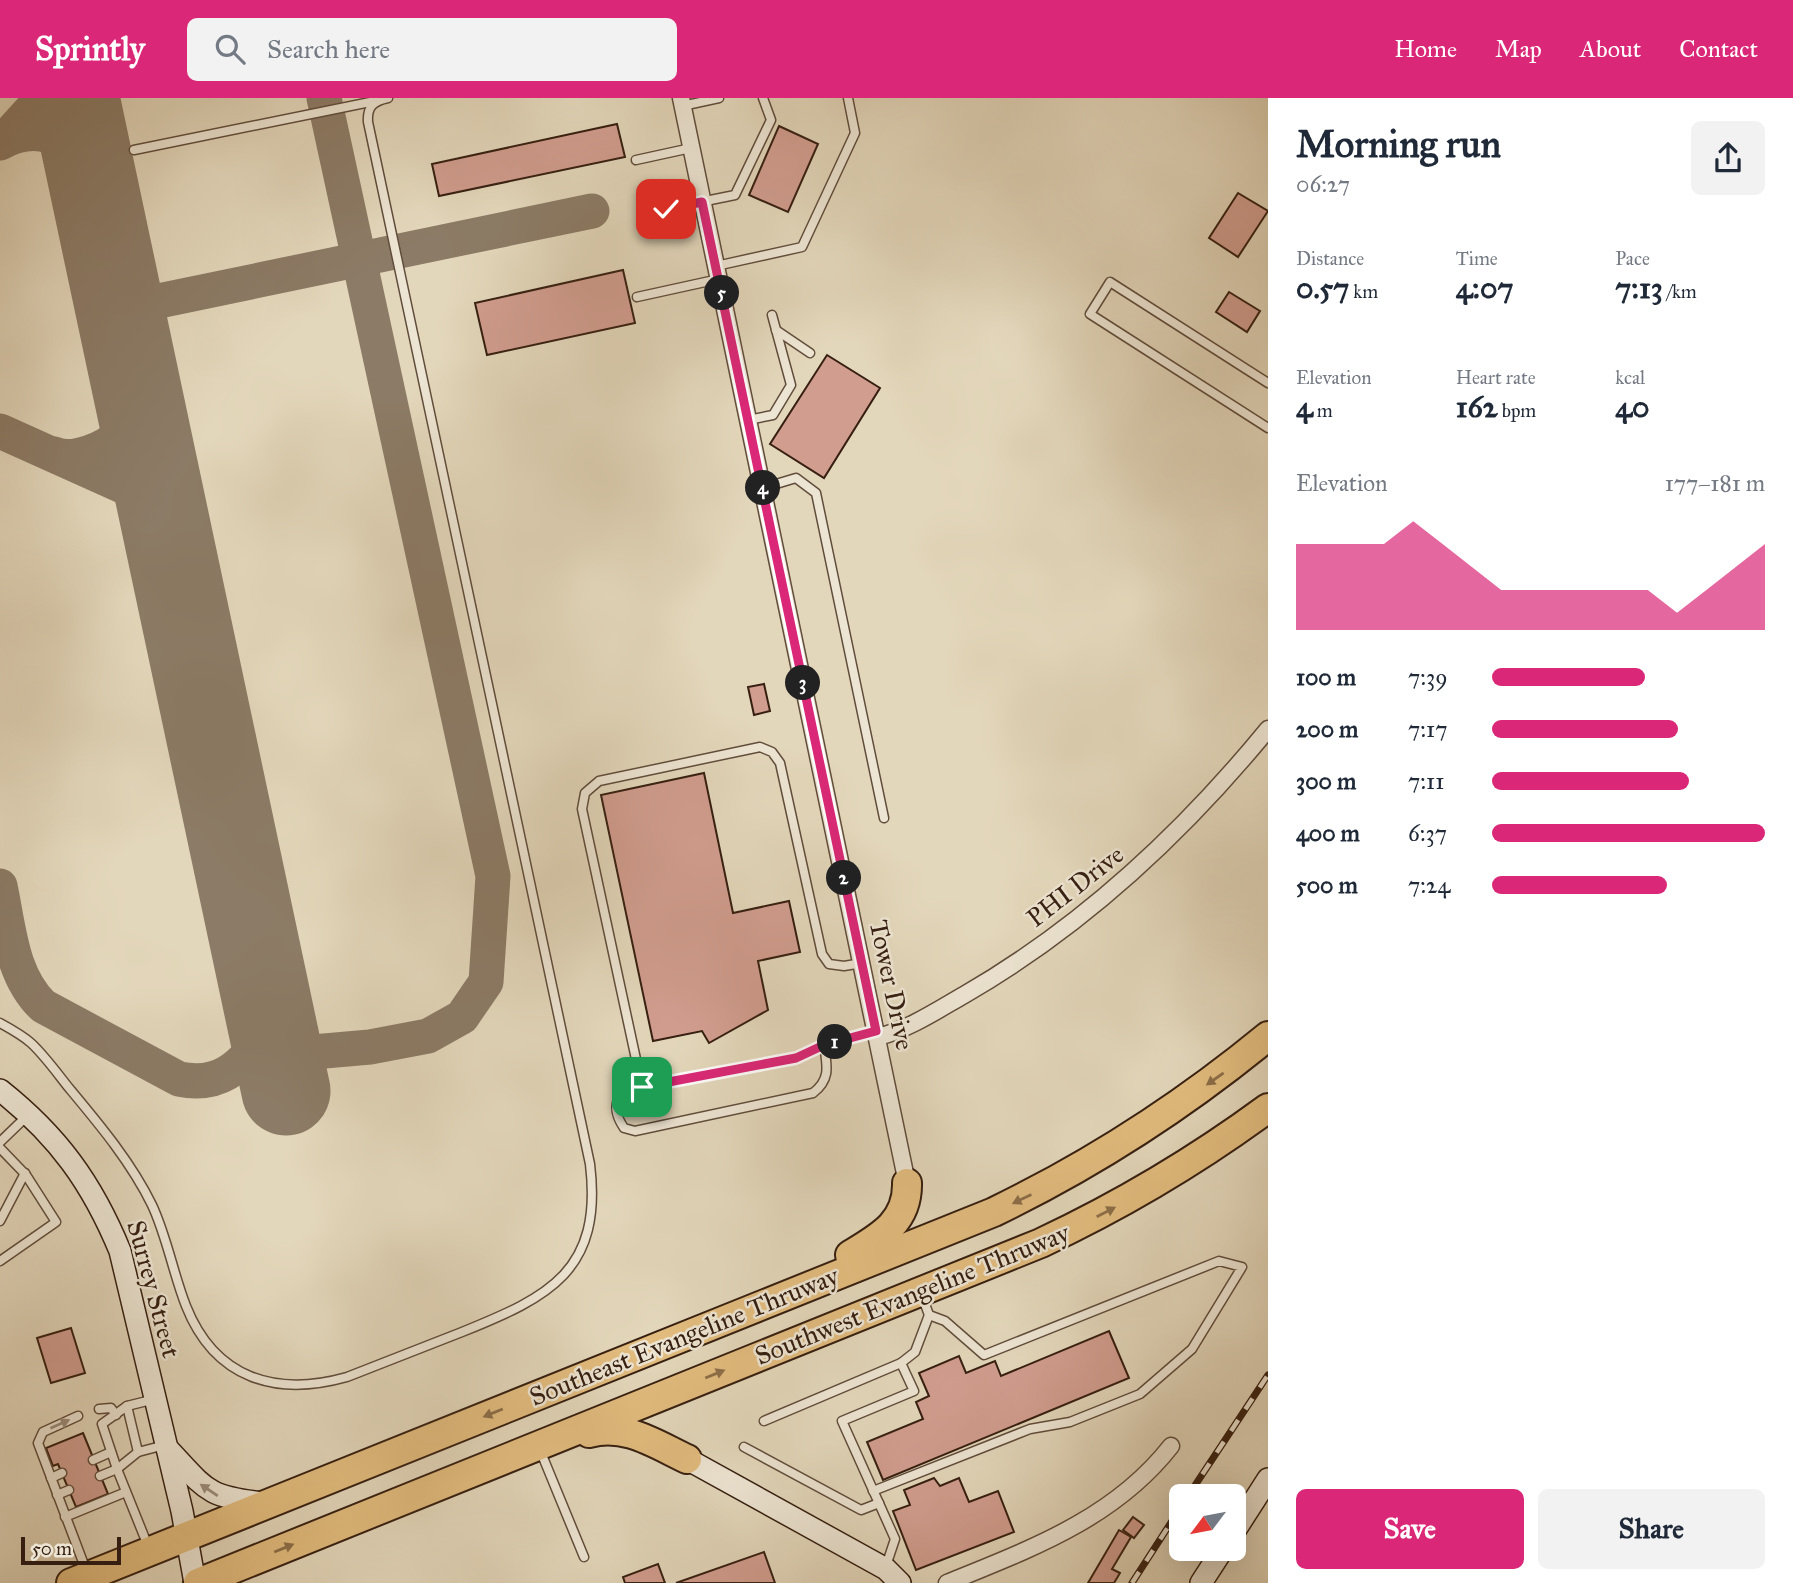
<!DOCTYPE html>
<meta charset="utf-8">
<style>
:root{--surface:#fff;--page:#f2f2f3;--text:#1f2937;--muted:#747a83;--accent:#db2777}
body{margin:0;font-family:"IM FELL Great Primer",serif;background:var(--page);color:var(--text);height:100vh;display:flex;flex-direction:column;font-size:26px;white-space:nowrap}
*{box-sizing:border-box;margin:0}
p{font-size:23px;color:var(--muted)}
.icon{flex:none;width:38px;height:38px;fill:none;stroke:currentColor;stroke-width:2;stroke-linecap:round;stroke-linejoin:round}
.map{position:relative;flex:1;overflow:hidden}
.side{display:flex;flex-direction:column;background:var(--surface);width:525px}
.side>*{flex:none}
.needle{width:46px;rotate:238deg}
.tools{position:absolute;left:1169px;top:1386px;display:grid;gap:14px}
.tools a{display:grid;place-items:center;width:77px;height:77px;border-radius:10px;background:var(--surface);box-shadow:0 7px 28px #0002;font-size:35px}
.scale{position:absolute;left:21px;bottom:18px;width:100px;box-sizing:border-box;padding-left:7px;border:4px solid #361f11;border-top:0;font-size:19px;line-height:24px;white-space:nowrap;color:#361f11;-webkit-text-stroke:5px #ede5d3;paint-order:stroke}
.pin{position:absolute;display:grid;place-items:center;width:60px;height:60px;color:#fff;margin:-30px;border-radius:14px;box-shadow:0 4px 10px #0006}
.km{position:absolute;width:35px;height:35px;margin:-18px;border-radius:50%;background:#222;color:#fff;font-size:19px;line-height:35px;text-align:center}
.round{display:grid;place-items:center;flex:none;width:74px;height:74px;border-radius:10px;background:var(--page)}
.overview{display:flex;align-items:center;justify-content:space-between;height:119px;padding:0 28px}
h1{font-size:38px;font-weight:800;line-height:52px}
.figures{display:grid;grid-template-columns:repeat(3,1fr);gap:10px;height:119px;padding:7px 28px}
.figures div{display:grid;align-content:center}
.figures b{font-size:30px;font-weight:800}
.figures small{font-size:19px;font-weight:400}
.figures p{font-size:19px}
.chart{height:196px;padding:14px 28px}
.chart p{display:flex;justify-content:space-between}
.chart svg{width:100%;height:126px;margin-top:7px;fill:var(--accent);opacity:.7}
.button{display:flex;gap:14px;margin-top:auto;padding:14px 28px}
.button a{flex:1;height:80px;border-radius:10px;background:var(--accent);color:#fff;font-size:28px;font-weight:800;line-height:80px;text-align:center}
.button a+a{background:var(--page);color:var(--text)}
ul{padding:0 28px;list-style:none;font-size:23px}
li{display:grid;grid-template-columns:112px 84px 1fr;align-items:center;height:52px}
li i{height:18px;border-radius:9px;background:var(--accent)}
header{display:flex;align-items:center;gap:42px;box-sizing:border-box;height:98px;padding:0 35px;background:var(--accent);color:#fff}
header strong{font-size:33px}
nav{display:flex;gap:38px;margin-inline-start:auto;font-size:24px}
.search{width:490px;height:63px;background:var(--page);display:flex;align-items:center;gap:18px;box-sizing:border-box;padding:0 24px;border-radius:10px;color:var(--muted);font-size:26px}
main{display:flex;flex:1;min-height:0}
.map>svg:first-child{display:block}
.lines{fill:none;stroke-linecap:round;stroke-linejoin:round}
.taxiway{stroke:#8c7b66;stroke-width:35}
.runway{stroke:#8c7b66;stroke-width:89}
.building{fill:#d19d8f;stroke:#361f11;stroke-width:2}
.lane-casing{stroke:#614d3c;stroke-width:11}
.street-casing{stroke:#614d3c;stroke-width:19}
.secondary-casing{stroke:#361f11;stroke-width:24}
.highway-casing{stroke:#361f11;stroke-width:32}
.lane{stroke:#ede5d3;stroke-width:8}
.street{stroke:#ede5d3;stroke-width:16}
.secondary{stroke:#ede5d3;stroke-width:21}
.highway{stroke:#e2bc7e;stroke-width:28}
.rail-casing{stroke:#361f11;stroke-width:7}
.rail{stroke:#ede5d3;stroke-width:4.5;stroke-dasharray:13;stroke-linecap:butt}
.oneway{fill:#8c6e48}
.oneway2{fill:#9b8c7c}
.route-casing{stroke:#fff;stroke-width:14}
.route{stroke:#db2777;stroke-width:9}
.labels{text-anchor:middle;stroke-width:5;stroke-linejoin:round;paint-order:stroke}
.street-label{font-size:26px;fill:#361f11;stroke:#ede5d3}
</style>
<header>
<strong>Sprintly</strong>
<div class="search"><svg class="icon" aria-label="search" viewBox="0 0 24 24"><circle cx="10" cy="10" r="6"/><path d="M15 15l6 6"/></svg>Search here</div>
<nav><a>Home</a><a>Map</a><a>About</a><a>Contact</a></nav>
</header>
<main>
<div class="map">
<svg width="1268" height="1485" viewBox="0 0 1268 1485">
<rect width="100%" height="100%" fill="#e3d7bb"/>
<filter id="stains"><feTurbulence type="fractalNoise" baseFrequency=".00286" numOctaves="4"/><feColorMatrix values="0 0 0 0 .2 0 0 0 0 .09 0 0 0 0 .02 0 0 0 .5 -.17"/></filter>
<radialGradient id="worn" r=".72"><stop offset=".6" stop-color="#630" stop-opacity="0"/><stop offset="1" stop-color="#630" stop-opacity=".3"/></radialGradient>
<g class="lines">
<g class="taxiway">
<polyline points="3,43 42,0"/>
<path d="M0 45C39 24 67 40 91 73"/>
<polyline points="120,211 592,113"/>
<polyline points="0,333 129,391 151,410 169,440"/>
<path d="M54 356C73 364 106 351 120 336 131 324 133 304 136 289"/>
<path d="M0 788C9 830 11 877 43 908L179 981C227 991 244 961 273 929L313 954 370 949 428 938 462 919 486 884 493 778 324 0"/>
</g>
<polyline class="runway" points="75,0 286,993"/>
</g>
<g class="building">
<polygon points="617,26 625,59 439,98 432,66"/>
<polygon points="779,28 818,46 788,114 749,97"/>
<polygon points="1238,95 1268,113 1238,159 1209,140"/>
<polygon points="623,172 635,225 487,257 475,205"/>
<polygon points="1229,194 1260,213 1247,234 1216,214"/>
<polygon points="827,257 880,290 824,380 770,346"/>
<polygon points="764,586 770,613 754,617 748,589"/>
<polygon points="704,675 733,815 789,803 800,854 758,863 768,912 709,945 702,933 653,943 601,697"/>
<polygon points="71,1230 85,1275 51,1285 37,1240"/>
<polygon points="1109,1233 1129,1280 883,1382 867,1344 923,1321 916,1304 929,1298 919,1275 959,1258 966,1275 995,1263 1001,1278"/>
<polygon points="83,1335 108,1396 76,1409 58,1366 53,1368 46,1350"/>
<polygon points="934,1380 940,1388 959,1380 969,1404 998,1393 1014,1434 916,1472 893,1413 910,1407 904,1392"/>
<polygon points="1133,1419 1144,1427 1134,1440 1123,1432"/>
<polygon points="1119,1432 1131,1439 1112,1471 1120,1475 1114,1485 1088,1485"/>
<polygon points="764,1454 775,1485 676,1485"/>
<polygon points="658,1466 665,1485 625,1485 623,1479"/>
</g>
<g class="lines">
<defs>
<g id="lane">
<polyline points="682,8 719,0"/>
<polyline points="134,52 375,3"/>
<polyline points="636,62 691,50"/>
<polyline points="666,111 735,97 771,22 763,0"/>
<polyline points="716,168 802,149 855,35 848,0"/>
<polyline points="637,199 719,181"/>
<polyline points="776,232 810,255"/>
<polyline points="1268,285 1110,184 1090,216 1268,330"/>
<polyline points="748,322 773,317 791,287 772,217"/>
<polyline points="763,390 796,380 816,395 884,720"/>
<path d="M0 925C11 931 22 937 31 945 45 958 57 975 69 990 99 1026 131 1064 152 1107 167 1139 173 1175 186 1208 215 1281 276 1299 347 1279 385 1264 424 1249 462 1234 549 1199 603 1173 590 1066L368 24C367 9 373 3 388 0"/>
<path d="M824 947C827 968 831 981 813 995L635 1033 624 1030C616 1018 612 1006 623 994L796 960 824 947 876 933"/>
<polyline points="642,989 582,711 585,695 599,683 760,649 772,654 780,665 822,856 829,866 844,868 862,865"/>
<polyline points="0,1044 27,1018"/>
<polyline points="0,1050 26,1077 56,1124 0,1163"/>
<polyline points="0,1123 25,1075"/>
<polyline points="127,1308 138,1354"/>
<polyline points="99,1311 111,1310 116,1317"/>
<polyline points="78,1318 43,1334 38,1345 86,1472"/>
<polyline points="764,1323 901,1265"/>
<polyline points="744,1349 861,1412 879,1405"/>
<polyline points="540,1352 584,1459"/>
<polyline points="93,1362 111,1354"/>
<polyline points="100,1378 117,1371 138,1354 165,1347"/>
<polyline points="51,1380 62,1375"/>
<polyline points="873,1393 1030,1331 1070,1324 1140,1296 1192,1251 1242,1169 1219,1163 984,1257 945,1223 929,1217"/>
<polyline points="57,1397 69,1392"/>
<polyline points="65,1419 126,1394"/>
<polyline points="148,1448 117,1371 102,1326 127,1308 155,1301"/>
<polyline points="886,1468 895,1441 842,1323 914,1293 901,1265 915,1254 929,1217 922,1198"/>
</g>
<g id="street">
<polyline points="681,0 907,1085"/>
<path d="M878 939C909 931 936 913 964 897 1082 829 1182 736 1268 631"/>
<path d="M947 1485C1030 1451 1114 1421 1171 1348"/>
</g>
<g id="secondary">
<path d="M0 992C58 1038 92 1085 120 1153L182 1413 195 1485"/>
<path d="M167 1350C206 1391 205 1399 264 1405"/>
<polyline points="687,1361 886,1471 900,1485"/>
<polyline points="1234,1434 1268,1381"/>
<polyline points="1201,1485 1223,1451"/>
</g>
<g id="highway">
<path d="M850 1157C880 1139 908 1124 907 1085"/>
<path d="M589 1335C625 1325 655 1346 687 1361"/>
<path d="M71 1485 994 1114C1093 1066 1183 1008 1268 938"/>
<path d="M198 1485 1041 1145C1122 1107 1196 1063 1268 1010"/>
</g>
</defs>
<use href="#lane" class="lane-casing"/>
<use href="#street" class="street-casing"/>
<use href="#secondary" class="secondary-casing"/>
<use href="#highway" class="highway-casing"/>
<use href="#lane" class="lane"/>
<use href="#street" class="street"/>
<use href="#secondary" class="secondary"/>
<use href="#highway" class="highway"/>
<defs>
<g id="rail">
<polyline points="1188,1398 1268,1277"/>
<polyline points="1132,1485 1181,1409"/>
</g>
</defs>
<use href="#rail" class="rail-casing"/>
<use href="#rail" class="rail"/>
</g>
<defs><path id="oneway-solid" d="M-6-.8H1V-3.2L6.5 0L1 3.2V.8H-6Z" transform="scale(1.75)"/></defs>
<g class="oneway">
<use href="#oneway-solid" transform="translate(1215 981) rotate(145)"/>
<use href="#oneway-solid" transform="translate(1022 1101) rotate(154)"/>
<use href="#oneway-solid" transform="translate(1106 1114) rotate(-27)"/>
<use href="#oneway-solid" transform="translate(715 1276) rotate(-22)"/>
<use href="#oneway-solid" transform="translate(493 1315) rotate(158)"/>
<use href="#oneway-solid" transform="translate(284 1450) rotate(-22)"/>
</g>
<g class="oneway2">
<use href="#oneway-solid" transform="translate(60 1326) rotate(-24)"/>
<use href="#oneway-solid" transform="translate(209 1392) rotate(-146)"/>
</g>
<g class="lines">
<defs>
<polyline id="route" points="642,989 796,960 824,947 876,933 702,104 666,111"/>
</defs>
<use href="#route" class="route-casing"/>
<use href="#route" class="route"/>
</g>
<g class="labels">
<g class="street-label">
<text transform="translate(1075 788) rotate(-38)" y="9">PHI Drive</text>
<text transform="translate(892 887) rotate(78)" y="9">Tower Drive</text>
<text transform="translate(154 1191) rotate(75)" y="9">Surrey Street</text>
<text transform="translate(912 1196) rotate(-22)" y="9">Southwest Evangeline Thruway</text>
<text transform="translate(684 1238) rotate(-22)" y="9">Southeast Evangeline Thruway</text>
</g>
</g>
<rect width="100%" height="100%" filter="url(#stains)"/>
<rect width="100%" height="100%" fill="url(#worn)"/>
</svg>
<div class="tools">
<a><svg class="needle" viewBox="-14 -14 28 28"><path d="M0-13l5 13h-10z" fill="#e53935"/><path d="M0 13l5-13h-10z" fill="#747a83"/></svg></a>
</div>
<div class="scale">50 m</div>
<div class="pin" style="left:642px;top:989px;background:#1e9e55"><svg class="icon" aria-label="arrive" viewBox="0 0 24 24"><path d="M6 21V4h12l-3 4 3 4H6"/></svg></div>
<div class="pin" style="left:666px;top:111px;background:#d93025"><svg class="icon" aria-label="check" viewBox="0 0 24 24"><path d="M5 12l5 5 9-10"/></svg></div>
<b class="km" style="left:835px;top:944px">1</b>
<b class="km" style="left:844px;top:780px">2</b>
<b class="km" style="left:803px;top:585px">3</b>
<b class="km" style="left:763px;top:390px">4</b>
<b class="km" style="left:722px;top:195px">5</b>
</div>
<section class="side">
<div class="overview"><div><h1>Morning run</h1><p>06:27</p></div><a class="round"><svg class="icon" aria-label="share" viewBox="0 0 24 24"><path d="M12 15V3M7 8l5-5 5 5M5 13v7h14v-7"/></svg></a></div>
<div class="figures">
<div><p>Distance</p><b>0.57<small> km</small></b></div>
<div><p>Time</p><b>4:07</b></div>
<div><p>Pace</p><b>7:13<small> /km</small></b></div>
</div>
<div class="figures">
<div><p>Elevation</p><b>4<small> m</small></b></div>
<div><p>Heart rate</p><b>162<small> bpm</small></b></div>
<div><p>kcal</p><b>40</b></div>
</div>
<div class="chart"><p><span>Elevation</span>177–181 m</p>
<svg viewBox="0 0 160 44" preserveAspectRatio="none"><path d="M0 44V14L10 14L20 14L30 14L40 6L50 14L60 22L70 30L80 30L90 30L100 30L110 30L120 30L130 38L140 30L150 22L160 14V44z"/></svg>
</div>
<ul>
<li><b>100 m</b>7:39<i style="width:56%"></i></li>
<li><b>200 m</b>7:17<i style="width:68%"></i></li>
<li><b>300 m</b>7:11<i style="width:72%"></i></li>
<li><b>400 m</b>6:37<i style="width:100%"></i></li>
<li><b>500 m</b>7:24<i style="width:64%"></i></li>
</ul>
<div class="button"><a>Save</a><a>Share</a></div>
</section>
</main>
